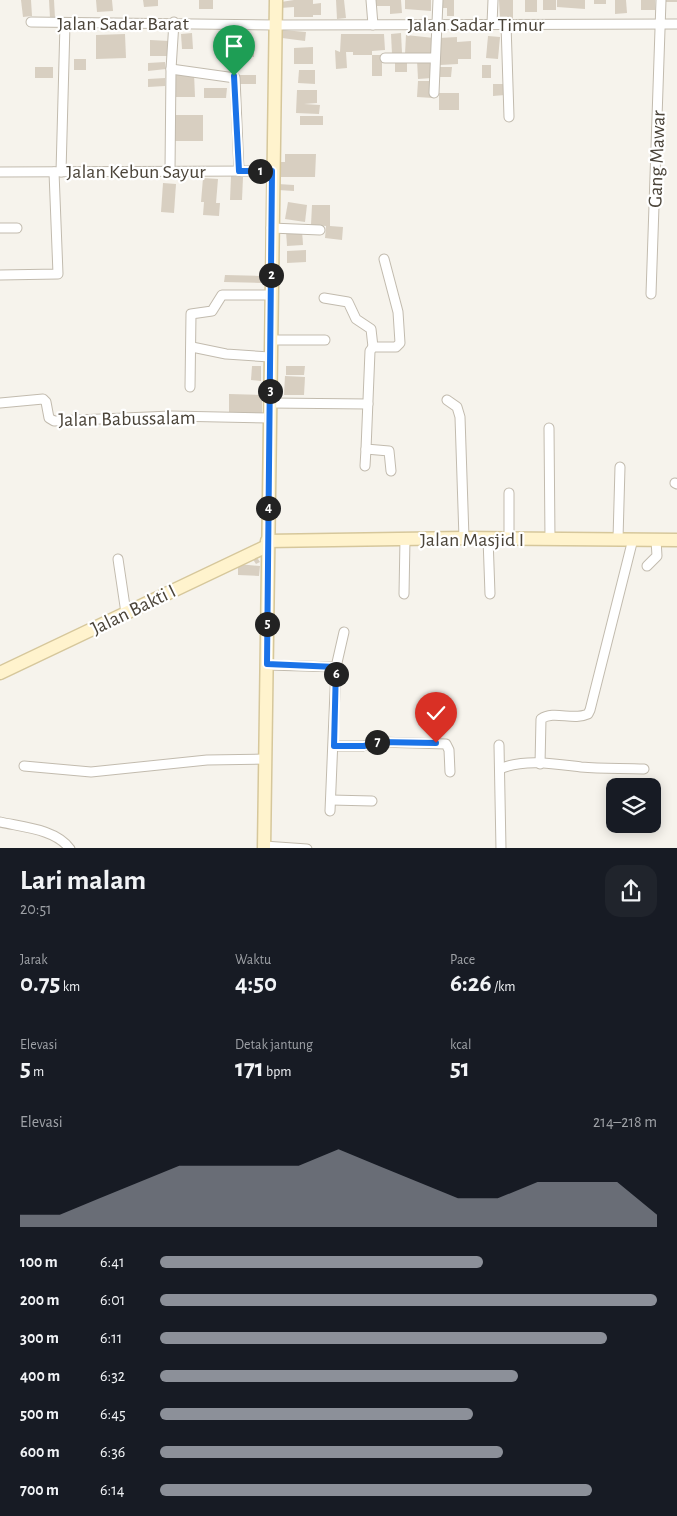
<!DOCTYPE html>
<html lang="id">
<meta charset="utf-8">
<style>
:root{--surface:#171b24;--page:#20242c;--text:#f1f3f6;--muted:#9ea1a6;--accent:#8c9099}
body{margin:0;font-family:"Alegreya Sans",sans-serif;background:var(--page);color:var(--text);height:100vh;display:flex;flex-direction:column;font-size:19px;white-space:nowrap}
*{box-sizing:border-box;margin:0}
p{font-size:16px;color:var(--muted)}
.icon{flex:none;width:28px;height:28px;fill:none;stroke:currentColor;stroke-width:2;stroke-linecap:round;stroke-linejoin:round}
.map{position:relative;height:848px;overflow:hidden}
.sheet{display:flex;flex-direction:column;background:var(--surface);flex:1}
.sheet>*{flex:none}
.controls{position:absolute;left:606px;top:778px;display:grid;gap:10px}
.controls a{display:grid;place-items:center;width:55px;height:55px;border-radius:10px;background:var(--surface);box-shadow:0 2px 12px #0003;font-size:25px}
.pin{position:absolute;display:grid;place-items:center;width:42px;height:42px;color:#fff;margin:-51px -21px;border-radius:50% 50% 50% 0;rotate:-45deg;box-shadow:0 0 5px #0007}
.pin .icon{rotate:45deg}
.km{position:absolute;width:25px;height:25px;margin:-12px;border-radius:50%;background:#222;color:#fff;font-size:14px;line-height:25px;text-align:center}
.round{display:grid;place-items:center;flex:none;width:52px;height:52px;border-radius:15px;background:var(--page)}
.summary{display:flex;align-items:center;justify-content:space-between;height:85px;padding:0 20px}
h1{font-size:28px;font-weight:600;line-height:38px}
.stats{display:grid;grid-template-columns:repeat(3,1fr);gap:8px;height:85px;padding:5px 20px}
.stats div{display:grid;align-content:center}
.stats b{font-size:25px;font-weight:600}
.stats small{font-size:14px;font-weight:400}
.stats p{font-size:14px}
.chart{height:140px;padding:10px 20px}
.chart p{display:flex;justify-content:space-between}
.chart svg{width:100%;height:90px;margin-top:5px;fill:var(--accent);opacity:.7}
ul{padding:0 20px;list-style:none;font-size:16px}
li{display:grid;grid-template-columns:80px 60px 1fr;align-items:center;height:38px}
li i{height:12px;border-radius:6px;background:var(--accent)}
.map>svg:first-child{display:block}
.building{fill:#d8cfc1}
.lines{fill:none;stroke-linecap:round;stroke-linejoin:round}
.minor-casing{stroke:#c2bbae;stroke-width:11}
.secondary-casing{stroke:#d6c79b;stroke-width:15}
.minor{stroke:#fff;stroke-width:9}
.secondary{stroke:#fff3cd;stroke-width:12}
.route-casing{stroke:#fff;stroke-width:10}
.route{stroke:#1a73e8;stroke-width:6}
.labels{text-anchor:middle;stroke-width:4.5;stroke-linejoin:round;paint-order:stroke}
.street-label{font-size:20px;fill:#4b4439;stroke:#fff}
</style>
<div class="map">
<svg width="677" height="849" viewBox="0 0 677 849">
<rect width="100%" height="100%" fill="#f6f3ec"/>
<g class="building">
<polygon points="21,0 31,0 32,16 23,17"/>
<polygon points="49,0 54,0 55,18 50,18"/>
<polygon points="96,0 112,0 113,11 97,12"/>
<polygon points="143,0 158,0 158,6 144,7"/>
<rect x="199" y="0" width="14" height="9"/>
<polygon points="294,0 313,0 313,4 321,3 321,15 313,15 313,17 294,17 294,7 281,8 281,2"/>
<polygon points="336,0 344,0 346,18 337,19"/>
<polygon points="374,0 401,0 402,13 390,14 390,6 374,6"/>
<polygon points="405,0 431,0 431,11 405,9"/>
<polygon points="439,0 454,0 454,16 447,16 447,8 439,8"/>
<polygon points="499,0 513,0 513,19 500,19"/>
<rect x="525" y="0" width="12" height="12"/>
<rect x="543" y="0" width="13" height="10"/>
<polygon points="557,0 585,0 585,9 557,7"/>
<rect x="594" y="0" width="12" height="4"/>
<polygon points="615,0 626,0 627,13 615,14"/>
<rect x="641" y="0" width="14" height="10"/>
<rect x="662" y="0" width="15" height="2"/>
<polygon points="283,30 306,32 305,41 282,38"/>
<polygon points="220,32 232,33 230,58 218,58"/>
<polygon points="192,33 193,49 182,49 181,34"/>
<polygon points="401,33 402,53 392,54 391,34"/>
<polygon points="125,34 126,58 96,59 96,35"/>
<polygon points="341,34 384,34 385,50 372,51 372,55 382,55 382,76 372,76 372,55 353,55 353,52 346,52 347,68 336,69 335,50 340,52"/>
<polygon points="406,35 434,38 432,54 405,54"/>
<polygon points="488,36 500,37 498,59 486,58"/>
<polygon points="457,37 457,42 471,41 471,59 458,59 458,64 440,65 439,38"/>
<polygon points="150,40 170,41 169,56 150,56"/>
<rect x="239" y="42" width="15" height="15"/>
<polygon points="313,47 313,64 294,64 294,48"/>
<rect x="74" y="59" width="12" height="11"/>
<polygon points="431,59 432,78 418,79 417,60"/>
<rect x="395" y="60" width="12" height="12"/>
<polygon points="165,62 166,69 148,71 148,63"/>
<rect x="482" y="65" width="9" height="13"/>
<rect x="35" y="67" width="18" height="11"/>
<polygon points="438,67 452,67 451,77 437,77"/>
<polygon points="299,70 315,70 315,84 298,83"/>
<polygon points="174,73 194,73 195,97 174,97"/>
<rect x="239" y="75" width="17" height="9"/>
<polygon points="165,78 165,86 148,87 148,79"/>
<polygon points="418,81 433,81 433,98 417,97"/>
<polygon points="493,84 504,84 505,95 493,96"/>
<polygon points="204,88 227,88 226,98 204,98"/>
<polygon points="297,90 317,90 317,103 304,104 320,105 319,114 296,113"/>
<rect x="439" y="93" width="20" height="17"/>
<rect x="175" y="115" width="28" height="26"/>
<rect x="300" y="116" width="23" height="9"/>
<polygon points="285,154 316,154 315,177 277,177 277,162 285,162"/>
<polygon points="231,176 243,177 242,200 230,200"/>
<polygon points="203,178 218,179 216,203 220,203 219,216 203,215 204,202 201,202"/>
<polygon points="163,183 176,184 174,213 161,212"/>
<polygon points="278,184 294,185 294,191 278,190"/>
<polygon points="288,202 307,205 305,222 285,219"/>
<polygon points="312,205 330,205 330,226 343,227 342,240 325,238 326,226 311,225"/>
<polygon points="302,230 303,245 287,246 286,231"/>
<polygon points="306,250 306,262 287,263 287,251"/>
<polygon points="225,275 261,276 261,283 224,282"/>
<polygon points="252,366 261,366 261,381 251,380"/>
<polygon points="286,366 305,366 304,375 286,375"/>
<polygon points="285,376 305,377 304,395 284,395"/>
<polygon points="229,394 262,395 262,414 229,413"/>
<polygon points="256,556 260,562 256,564 252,558"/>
<polygon points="238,564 260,566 259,576 238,575"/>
</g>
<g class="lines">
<defs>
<g id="minor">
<polyline points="371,0 373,25"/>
<polyline points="31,22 276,25 677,24"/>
<polyline points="492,24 493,0"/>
<polyline points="506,24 509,117"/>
<polyline points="385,58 435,58"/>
<polyline points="171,69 235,78 239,171"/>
<polyline points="434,93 438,0"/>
<polyline points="170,170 171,69 174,22"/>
<polyline points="0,172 272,171"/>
<polyline points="61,172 65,24"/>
<polyline points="0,228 17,228"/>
<polyline points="271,228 320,230"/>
<polyline points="384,259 398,312 400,343 396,347 373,347 370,351 366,449 389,451 391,471"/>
<polyline points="0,275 58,274 54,172"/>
<polyline points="651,294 661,0"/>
<polyline points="324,298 348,302 356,319 371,329 373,347"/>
<polyline points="270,340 325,340"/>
<polyline points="192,347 226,354 270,357"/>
<polyline points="190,387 191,314 212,311 222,295 271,295"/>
<polyline points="447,400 457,407 460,417 464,538"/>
<polyline points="0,403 43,399 46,402 49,418 54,421 171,416 270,418"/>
<polyline points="270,403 368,404"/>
<polyline points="549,428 550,539"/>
<polyline points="365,466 366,449"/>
<polyline points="675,483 677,484"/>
<polyline points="488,538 490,594"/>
<polyline points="509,538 509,493"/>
<polyline points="618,539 620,467"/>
<polyline points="118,559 126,613"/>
<polyline points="647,566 657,556 656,540"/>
<polyline points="404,594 405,539"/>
<polyline points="267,665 336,667 330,811"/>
<polyline points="336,667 344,632"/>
<polyline points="499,745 501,849"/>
<polyline points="334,746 363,746 379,742 446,744 449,750 450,772"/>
<path d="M540 764 541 719C554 710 573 721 588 714L590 710 633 539"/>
<polyline points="24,766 91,772 207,760 265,759"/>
<path d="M500 769C524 758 557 764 581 767 602 769 624 768 644 769"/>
<polyline points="331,800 372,801"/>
<path d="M0 822C22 827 56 829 70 849"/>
<polyline points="264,846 307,849"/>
</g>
<g id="secondary">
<polyline points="267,541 464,538 677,540"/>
<polyline points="0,673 267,546"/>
<polyline points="264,849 276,0"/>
</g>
</defs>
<use href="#minor" class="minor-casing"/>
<use href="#secondary" class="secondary-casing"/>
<use href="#minor" class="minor"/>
<use href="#secondary" class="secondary"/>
</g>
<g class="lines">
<defs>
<polyline id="route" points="234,76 239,171 272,171 267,664 336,667 334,746 364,746 379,742 436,743"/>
</defs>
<use href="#route" class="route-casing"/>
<use href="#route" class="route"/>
</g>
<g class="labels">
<g class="street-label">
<text x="123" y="30">Jalan Sadar Barat</text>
<text x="476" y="31">Jalan Sadar Timur</text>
<text transform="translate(656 159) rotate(-88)" y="7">Gang Mawar</text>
<text x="136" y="178">Jalan Kebun Sayur</text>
<text transform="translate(127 418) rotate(-1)" y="7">Jalan Babussalam</text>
<text x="472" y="546">Jalan Masjid I</text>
<text transform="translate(133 609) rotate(-26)" y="7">Jalan Bakti I</text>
</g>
</g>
</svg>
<div class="controls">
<a><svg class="icon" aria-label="layers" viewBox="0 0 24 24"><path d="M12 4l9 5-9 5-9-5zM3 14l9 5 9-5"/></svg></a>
</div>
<div class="pin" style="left:234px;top:76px;background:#1e9e55"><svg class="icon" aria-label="arrive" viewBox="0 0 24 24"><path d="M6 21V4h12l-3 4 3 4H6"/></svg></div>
<div class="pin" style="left:436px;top:743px;background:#d93025"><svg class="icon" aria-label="check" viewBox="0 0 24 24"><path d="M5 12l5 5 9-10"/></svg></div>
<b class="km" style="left:260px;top:171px">1</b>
<b class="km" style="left:271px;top:275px">2</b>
<b class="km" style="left:270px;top:391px">3</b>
<b class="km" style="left:268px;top:508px">4</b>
<b class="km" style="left:267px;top:624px">5</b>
<b class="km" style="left:336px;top:674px">6</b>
<b class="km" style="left:377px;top:742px">7</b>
</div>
<section class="sheet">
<div class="summary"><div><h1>Lari malam</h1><p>20:51</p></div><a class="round"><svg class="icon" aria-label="share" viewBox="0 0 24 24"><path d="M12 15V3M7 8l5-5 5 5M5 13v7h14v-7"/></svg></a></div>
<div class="stats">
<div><p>Jarak</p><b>0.75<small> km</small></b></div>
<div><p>Waktu</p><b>4:50</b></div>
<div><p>Pace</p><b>6:26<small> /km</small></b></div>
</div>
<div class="stats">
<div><p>Elevasi</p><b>5<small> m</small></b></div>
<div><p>Detak jantung</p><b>171<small> bpm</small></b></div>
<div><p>kcal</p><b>51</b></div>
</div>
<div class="chart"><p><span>Elevasi</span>214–218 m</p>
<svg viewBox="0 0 160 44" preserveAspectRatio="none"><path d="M0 44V38L10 38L20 30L30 22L40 14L50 14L60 14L70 14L80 6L90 14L100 22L110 30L120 30L130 22L140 22L150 22L160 38V44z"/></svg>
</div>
<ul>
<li><b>100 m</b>6:41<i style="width:65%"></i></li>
<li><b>200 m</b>6:01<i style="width:100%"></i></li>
<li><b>300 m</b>6:11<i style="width:90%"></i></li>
<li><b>400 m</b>6:32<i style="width:72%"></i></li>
<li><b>500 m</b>6:45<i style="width:63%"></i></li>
<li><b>600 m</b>6:36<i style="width:69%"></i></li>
<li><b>700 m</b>6:14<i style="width:87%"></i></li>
</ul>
</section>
